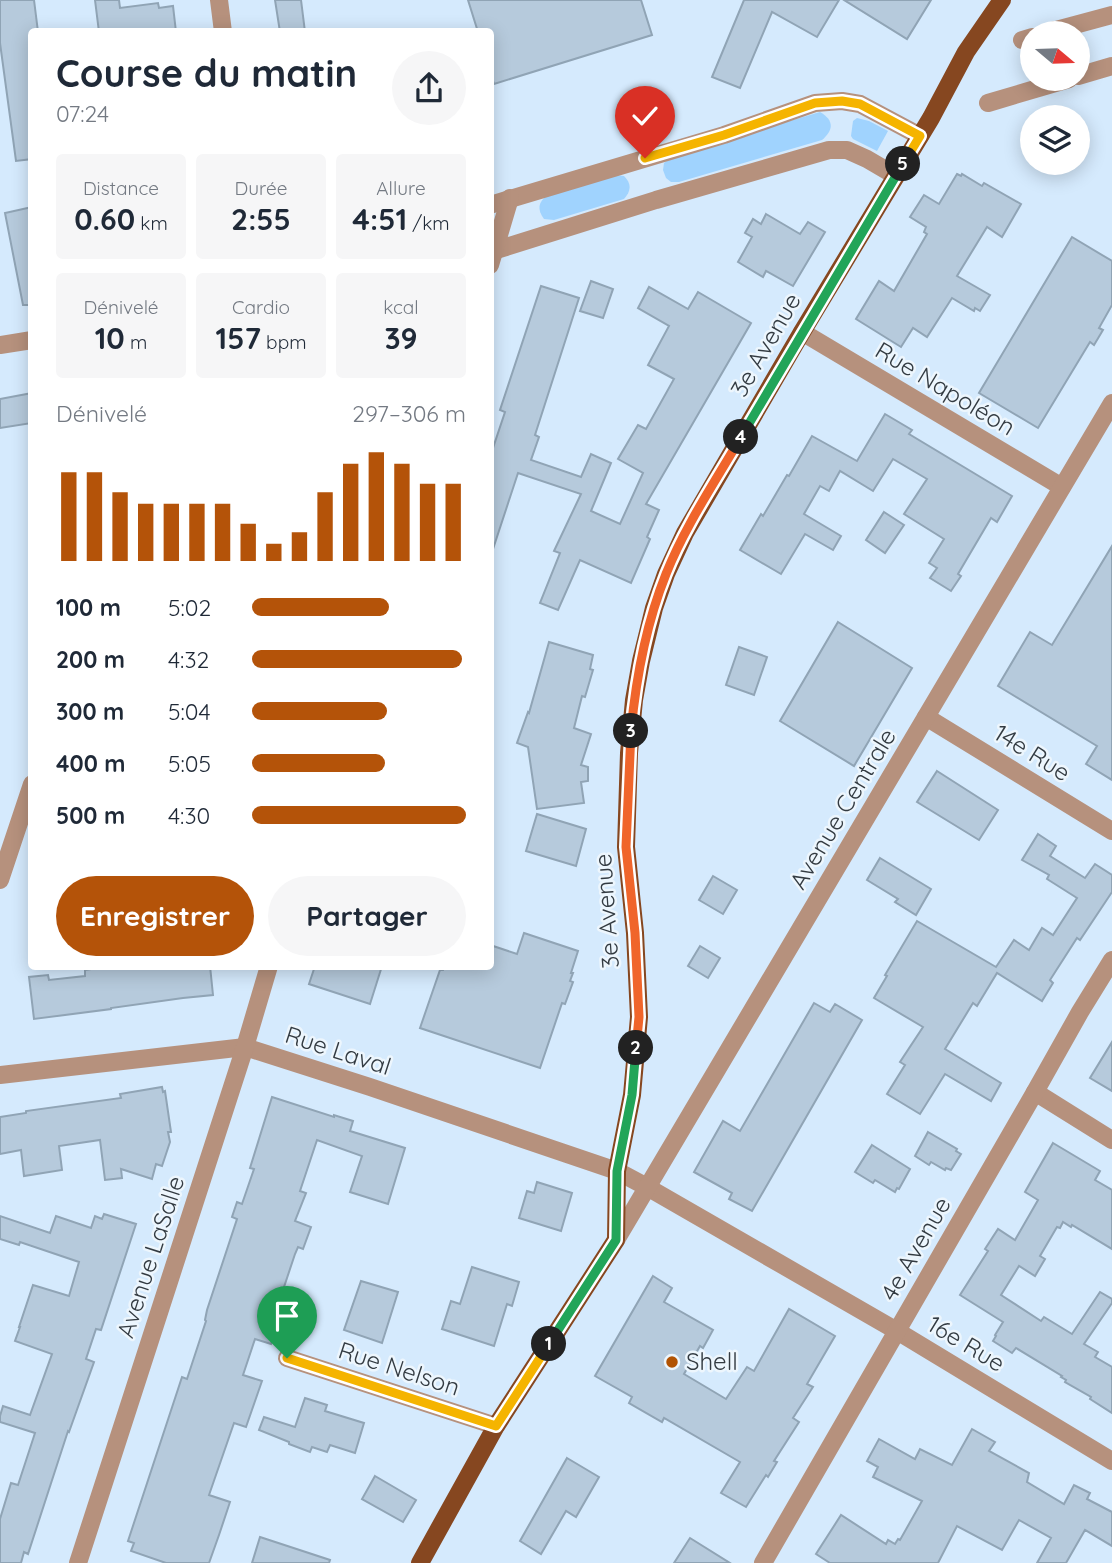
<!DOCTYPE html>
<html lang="fr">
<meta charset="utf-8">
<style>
:root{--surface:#fff;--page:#f6f6f7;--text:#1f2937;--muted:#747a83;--accent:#b45309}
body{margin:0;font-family:Quicksand,sans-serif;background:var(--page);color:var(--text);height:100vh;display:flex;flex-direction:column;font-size:26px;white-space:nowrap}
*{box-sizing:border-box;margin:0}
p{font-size:23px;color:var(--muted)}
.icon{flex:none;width:38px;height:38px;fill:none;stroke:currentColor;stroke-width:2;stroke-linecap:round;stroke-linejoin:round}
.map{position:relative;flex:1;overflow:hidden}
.panel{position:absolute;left:28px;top:28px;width:466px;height:942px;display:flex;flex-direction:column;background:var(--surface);border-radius:7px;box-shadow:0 4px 18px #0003}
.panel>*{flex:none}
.needle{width:46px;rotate:109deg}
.controls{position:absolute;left:1020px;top:21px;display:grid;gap:14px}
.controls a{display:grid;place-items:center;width:70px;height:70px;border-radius:50%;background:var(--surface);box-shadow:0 4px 18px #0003;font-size:35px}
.pin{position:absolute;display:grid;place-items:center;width:60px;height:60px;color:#fff;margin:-72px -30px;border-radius:50% 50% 50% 0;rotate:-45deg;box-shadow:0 0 7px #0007}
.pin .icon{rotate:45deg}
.km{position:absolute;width:35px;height:35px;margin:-18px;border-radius:50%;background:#222;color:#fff;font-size:19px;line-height:35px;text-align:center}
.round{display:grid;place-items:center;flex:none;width:74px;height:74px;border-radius:37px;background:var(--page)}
.overview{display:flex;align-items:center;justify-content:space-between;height:119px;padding:0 28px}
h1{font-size:38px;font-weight:700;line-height:52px}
.metrics{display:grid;grid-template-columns:repeat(3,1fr);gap:10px;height:119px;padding:7px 28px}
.metrics div{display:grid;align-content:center;border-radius:7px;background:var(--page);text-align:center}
.metrics b{font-size:30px;font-weight:700}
.metrics small{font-size:19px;font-weight:400}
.metrics p{font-size:19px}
.chart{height:196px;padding:14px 28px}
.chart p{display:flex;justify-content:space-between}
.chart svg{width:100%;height:126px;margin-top:7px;stroke:var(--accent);stroke-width:6}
.action{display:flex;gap:14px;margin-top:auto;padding:14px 28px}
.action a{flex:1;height:80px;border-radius:42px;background:var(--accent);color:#fff;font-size:28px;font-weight:700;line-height:80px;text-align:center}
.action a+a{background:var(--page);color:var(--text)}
ul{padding:0 28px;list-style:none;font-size:23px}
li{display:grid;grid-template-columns:112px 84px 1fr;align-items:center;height:52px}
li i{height:18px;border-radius:9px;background:var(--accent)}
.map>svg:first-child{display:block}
.green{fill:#a0d3fe}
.building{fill:#b6cadc;stroke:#90a4b5;stroke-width:2}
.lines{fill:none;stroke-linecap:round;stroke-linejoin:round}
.minor{stroke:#b6917d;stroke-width:18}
.major{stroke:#864720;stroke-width:18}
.split-1-casing{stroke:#fff;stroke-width:14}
.split-2-casing{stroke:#fff;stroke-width:14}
.split-3-casing{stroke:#fff;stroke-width:14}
.split-4-casing{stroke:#fff;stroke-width:14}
.split-5-casing{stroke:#fff;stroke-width:14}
.split-6-casing{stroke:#fff;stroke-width:14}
.split-1{stroke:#f5b400;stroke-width:9}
.split-2{stroke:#22a559;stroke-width:9}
.split-3{stroke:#f0652b;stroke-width:9}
.split-4{stroke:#f0652b;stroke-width:9}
.split-5{stroke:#22a559;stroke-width:9}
.split-6{stroke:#f5b400;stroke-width:9}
.poi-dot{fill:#b15303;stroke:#edf6fd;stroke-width:2.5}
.labels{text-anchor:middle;stroke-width:5;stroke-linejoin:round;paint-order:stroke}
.street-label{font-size:24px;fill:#333b42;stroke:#edf6fd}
.poi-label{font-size:24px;fill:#333b42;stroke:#edf6fd;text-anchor:start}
</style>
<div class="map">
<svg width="1112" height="1563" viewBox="0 0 1112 1563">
<rect width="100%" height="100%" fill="#d5eafd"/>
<g class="green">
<path d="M820 112C834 120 834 130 822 140L679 182H671L666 178 663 170 664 163 673 156Z"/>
<polygon points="857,118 869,121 888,131 877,151 853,139 851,136 853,121"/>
<path d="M616 175 624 176C632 184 631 191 624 199L554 220 544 219C537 209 538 203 547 195Z"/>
</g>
<g class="building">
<polygon points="0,0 34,0 38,32 32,32 32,159 16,161 0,43"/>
<polygon points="95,0 119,0 120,8 158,3 159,8 173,6 176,32 99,32"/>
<polygon points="275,0 301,0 305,32 280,32"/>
<polygon points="468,0 641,0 652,35 494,84 490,71 490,32 478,32"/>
<polygon points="744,0 839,0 817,37 772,12 740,88 712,77"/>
<polygon points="844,0 931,0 907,39"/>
<polygon points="957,174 961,176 962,174 982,186 984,183 1021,204 1002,237 987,227 957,276 990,295 980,311 975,308 974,311 952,298 927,337 913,328 901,347 856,319 879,281 894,291 927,234 924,232 926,227 910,217 924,195 939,204"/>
<polygon points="32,207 32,305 23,305 5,213"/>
<polygon points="766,214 800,234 808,222 825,232 793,286 766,271 763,277 738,262 752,237 745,233 753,219 761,224"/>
<polygon points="1072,237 1112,261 1112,305 1099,328 1103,330 1094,345 1090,342 1038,428 979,393"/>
<polygon points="591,281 613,289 603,318 580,311"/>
<polygon points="541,286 579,298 535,435 539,437 531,460 581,477 591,454 611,463 591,511 620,524 643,473 618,459 638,425 646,429 674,379 648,365 669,326 638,308 649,287 688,309 698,292 751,323 646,504 659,510 647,537 650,539 631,583 580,560 558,610 540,603 560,553 554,551 581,494 518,473 493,549 490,548 490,457 505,412 500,410"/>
<polygon points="32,393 32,423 0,428 0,399"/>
<polygon points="885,414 912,430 909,434 1012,496 997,522 991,518 958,574 961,576 951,591 930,578 937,568 929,563 944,539 904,514 927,479 893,459 873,491 840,471 829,491 820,486 804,514 841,536 833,550 805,534 781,574 740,550 761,514 763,516 787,475 789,476 812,436 857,461"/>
<polygon points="884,512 904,525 885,553 866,540"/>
<polygon points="1112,546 1112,780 1086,764 1097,746 998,686 1030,632 1052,645"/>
<polygon points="838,622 912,668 854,766 780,721"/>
<polygon points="549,642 593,655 590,669 593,670 585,697 582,696 574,728 591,734 581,765 588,767 588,781 581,782 584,803 537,809 528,747 517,743 528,712 529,713"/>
<polygon points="739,647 767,657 754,695 726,685"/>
<polygon points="937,771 998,810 979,840 917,802"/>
<polygon points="537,814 586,829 576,866 526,851"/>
<polygon points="1038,834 1056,846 1050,856 1085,878 1095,864 1112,875 1112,892 1080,940 1077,938 1050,980 1053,983 1042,1001 997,973 977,1006 973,1003 945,1049 1001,1083 991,1101 945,1074 920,1114 887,1094 905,1065 900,1062 923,1027 874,998 887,976 885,975 917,921 996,967 1014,940 1029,950 1042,928 1053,935 1077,898 1047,879 1049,875 1022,860"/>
<polygon points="880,858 931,889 916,915 895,902 898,899 867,880"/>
<polygon points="713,876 737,890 723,914 699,900"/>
<polygon points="524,933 578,951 571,973 573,973 570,981 573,982 565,1004 562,1003 540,1068 420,1028 440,970 443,970 444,966 490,966 490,945 517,954"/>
<polygon points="700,946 720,958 708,978 688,966"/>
<polygon points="97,966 210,966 213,995 183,998 111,1008 111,1009 34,1019 29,977 48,975 49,980 85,976 85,970 98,968"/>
<polygon points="315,966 382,966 370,1004 309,984"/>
<polygon points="814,1003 830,1012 835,1004 862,1020 752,1211 729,1199 732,1193 694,1172 723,1121 740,1131"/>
<polygon points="1112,1042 1112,1091 1090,1078"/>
<polygon points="162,1087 163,1092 165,1091 171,1132 168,1132 170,1142 162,1166 156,1164 152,1179 121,1169 122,1178 105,1180 100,1140 59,1146 62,1170 24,1176 21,1150 0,1154 0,1117 26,1113 26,1111 121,1098 120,1094"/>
<polygon points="272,1097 334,1117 334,1115 353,1121 350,1131 405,1148 388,1204 350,1192 362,1156 317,1140 300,1191 306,1193 295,1221 311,1227 303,1249 298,1247 295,1254 273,1320 278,1322 271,1344 255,1339 243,1375 262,1381 246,1427 234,1423 209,1495 230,1502 219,1535 209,1563 166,1563 131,1551 134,1543 128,1541 182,1377 187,1379 206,1321 205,1320 207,1310 237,1219 232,1217 237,1202 242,1204 254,1169 250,1168"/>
<polygon points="928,1132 957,1149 956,1151 961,1154 951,1170 946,1168 945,1170 931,1162 929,1165 915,1156"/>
<polygon points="1053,1143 1100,1171 1095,1180 1112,1190 1112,1249 1072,1225 1071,1227 1063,1222 1060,1228 1057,1227 1040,1256 1045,1259 1035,1276 1019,1266 1001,1295 1041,1321 1044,1317 1072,1334 1100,1292 1112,1299 1112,1303 1084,1344 1098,1352 1095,1357 1112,1367 1112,1413 1090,1399 1091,1397 1065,1382 1066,1380 1061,1377 1062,1376 1016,1348 1012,1353 993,1341 996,1336 995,1335 1003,1322 960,1295 988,1251 985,1249 998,1229 1015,1240 1038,1200 1025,1192"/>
<polygon points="872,1145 910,1169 899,1189 897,1188 895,1192 875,1180 873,1183 855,1172"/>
<polygon points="537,1182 572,1193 561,1231 519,1218 527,1191 534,1193"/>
<polygon points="104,1214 136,1224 101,1330 96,1329 86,1359 94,1362 69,1432 68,1431 28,1554 24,1552 21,1563 0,1563 0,1519 11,1483 18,1485 35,1433 0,1422 0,1416 3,1406 30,1415 52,1354 15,1341 20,1327 19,1327 33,1285 69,1296 79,1262 20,1242 19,1245 0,1239 0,1216 50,1233 56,1216 91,1228 95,1216 102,1219"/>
<polygon points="472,1267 519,1282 512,1306 507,1304 494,1346 442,1329 451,1301 460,1304"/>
<polygon points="653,1276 672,1288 664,1302 713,1330 703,1348 700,1346 684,1374 726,1399 747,1367 754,1371 789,1309 835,1336 807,1384 813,1387 793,1418 799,1422 774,1461 777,1462 768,1477 766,1475 746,1507 721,1493 740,1462 664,1418 662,1422 629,1403 632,1397 595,1376"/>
<polygon points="361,1281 398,1292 382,1343 344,1330"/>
<polygon points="305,1398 327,1405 325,1411 364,1423 355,1453 330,1445 327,1452 312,1447 310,1452 289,1444 289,1442 259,1430 264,1417 295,1427"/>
<polygon points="972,1429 995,1442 989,1451 1029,1473 1027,1482 1064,1504 1074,1485 1090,1493 1087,1499 1112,1512 1112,1546 1085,1530 1066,1563 1037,1563 1051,1538 1019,1520 1002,1550 957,1526 938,1563 830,1563 816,1554 841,1515 886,1544 888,1540 895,1544 898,1539 900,1540 922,1501 873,1477 878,1467 867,1461 879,1439 915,1459 920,1449 952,1465"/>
<polygon points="567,1458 599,1477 576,1517 566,1511 541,1554 520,1541"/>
<polygon points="375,1476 416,1500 403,1522 362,1499"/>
<polygon points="260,1537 330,1560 329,1563 252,1563"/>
<polygon points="690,1538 730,1563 674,1563"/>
</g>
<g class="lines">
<g class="minor">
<polyline points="219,0 223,32"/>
<polyline points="1045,33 1112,15"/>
<polyline points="1022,40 1032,37"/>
<polyline points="1078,76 1112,66"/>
<polyline points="988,103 1069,79"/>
<polyline points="490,205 724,135 815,103 842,101 860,104 920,136"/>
<polyline points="490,252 656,200 829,150 847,150 867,159 896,176"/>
<polyline points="490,265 510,198"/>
<polyline points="802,332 1062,487"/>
<polyline points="0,345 32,340"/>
<polyline points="926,717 1112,831"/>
<polyline points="0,880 32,784"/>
<polyline points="0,1075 245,1047 370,1087 617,1171 647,1187 897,1331 1112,1461"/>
<polyline points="1035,1092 1112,1140"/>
<polyline points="616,1240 1112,403"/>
<polyline points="287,1358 496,1426"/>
<polyline points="78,1563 245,1047 269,966"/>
<polyline points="763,1563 1035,1092 1080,1012 1112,960"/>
</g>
<polyline class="major" points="420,1563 496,1426 616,1240 617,1171 632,1095 639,1017 635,933 626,847 629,753 634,700 641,661 654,608 666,574 685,533 802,332 931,118 966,52 1002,0"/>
</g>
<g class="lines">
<defs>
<polyline id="split-1" points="287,1358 496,1426 549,1344"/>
<polyline id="split-2" points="549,1344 616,1240 617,1171 632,1095 636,1048"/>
<polyline id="split-3" points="631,731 626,847 635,933 639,1017 636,1048"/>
<path id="split-4" d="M631 731C636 678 646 624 666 574 685 526 715 482 741 437"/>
<polyline id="split-5" points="741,437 903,164"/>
<polyline id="split-6" points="645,158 724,135 815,103 842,101 860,104 920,136 903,164"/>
</defs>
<use href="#split-1" class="split-1-casing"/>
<use href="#split-2" class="split-2-casing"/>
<use href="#split-3" class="split-3-casing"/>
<use href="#split-4" class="split-4-casing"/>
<use href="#split-5" class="split-5-casing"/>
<use href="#split-6" class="split-6-casing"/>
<use href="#split-1" class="split-1"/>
<use href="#split-2" class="split-2"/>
<use href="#split-3" class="split-3"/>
<use href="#split-4" class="split-4"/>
<use href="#split-5" class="split-5"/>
<use href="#split-6" class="split-6"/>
</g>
<circle class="poi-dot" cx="672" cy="1362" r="7"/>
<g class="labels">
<g class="street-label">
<text transform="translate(766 345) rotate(-60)" y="8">3e Avenue</text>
<text transform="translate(945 389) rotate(31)" y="8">Rue Napoléon</text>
<text transform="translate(1032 753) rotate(32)" y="8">14e Rue</text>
<text transform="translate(843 809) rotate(-59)" y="8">Avenue Centrale</text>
<text transform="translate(607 911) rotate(-94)" y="8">3e Avenue</text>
<text transform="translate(338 1051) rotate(18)" y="8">Rue Laval</text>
<text transform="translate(916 1249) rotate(-60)" y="8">4e Avenue</text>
<text transform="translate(151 1257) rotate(-72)" y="8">Avenue LaSalle</text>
<text transform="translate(966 1344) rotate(31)" y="8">16e Rue</text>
<text transform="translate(399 1369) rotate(18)" y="8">Rue Nelson</text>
</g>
<g class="poi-label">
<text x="686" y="1370">Shell</text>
</g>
</g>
</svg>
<div class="controls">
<a><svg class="needle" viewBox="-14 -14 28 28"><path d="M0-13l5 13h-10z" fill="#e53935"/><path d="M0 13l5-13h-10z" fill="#747a83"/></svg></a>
<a><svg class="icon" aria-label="layers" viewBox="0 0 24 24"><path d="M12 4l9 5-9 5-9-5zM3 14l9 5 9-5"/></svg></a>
</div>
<div class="pin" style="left:287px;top:1358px;background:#1e9e55"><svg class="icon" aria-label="arrive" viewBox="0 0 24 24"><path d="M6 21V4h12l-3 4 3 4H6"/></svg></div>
<div class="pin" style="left:645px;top:158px;background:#d93025"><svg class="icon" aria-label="check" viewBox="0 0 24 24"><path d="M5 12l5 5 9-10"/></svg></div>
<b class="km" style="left:549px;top:1344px">1</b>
<b class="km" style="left:636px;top:1048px">2</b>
<b class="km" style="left:631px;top:731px">3</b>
<b class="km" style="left:741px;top:437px">4</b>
<b class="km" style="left:903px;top:164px">5</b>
<section class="panel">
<div class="overview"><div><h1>Course du matin</h1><p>07:24</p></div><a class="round"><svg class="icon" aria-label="share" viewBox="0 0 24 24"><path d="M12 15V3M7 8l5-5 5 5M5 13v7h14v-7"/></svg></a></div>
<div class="metrics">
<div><p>Distance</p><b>0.60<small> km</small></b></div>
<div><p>Durée</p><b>2:55</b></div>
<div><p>Allure</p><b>4:51<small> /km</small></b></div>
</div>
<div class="metrics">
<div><p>Dénivelé</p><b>10<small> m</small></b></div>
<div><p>Cardio</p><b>157<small> bpm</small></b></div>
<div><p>kcal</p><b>39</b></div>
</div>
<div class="chart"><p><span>Dénivelé</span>297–306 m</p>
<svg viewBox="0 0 160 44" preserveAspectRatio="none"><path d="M5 44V13M15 44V13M25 44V20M35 44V24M45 44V24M55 44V24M65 44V24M75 44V31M85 44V38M95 44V34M105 44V20M115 44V10M125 44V6M135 44V10M145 44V17M155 44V17"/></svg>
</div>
<ul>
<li><b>100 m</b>5:02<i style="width:64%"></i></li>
<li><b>200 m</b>4:32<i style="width:98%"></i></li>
<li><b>300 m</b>5:04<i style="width:63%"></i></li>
<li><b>400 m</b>5:05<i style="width:62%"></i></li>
<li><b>500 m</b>4:30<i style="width:100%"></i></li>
</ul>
<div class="action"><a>Enregistrer</a><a>Partager</a></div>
</section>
</div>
